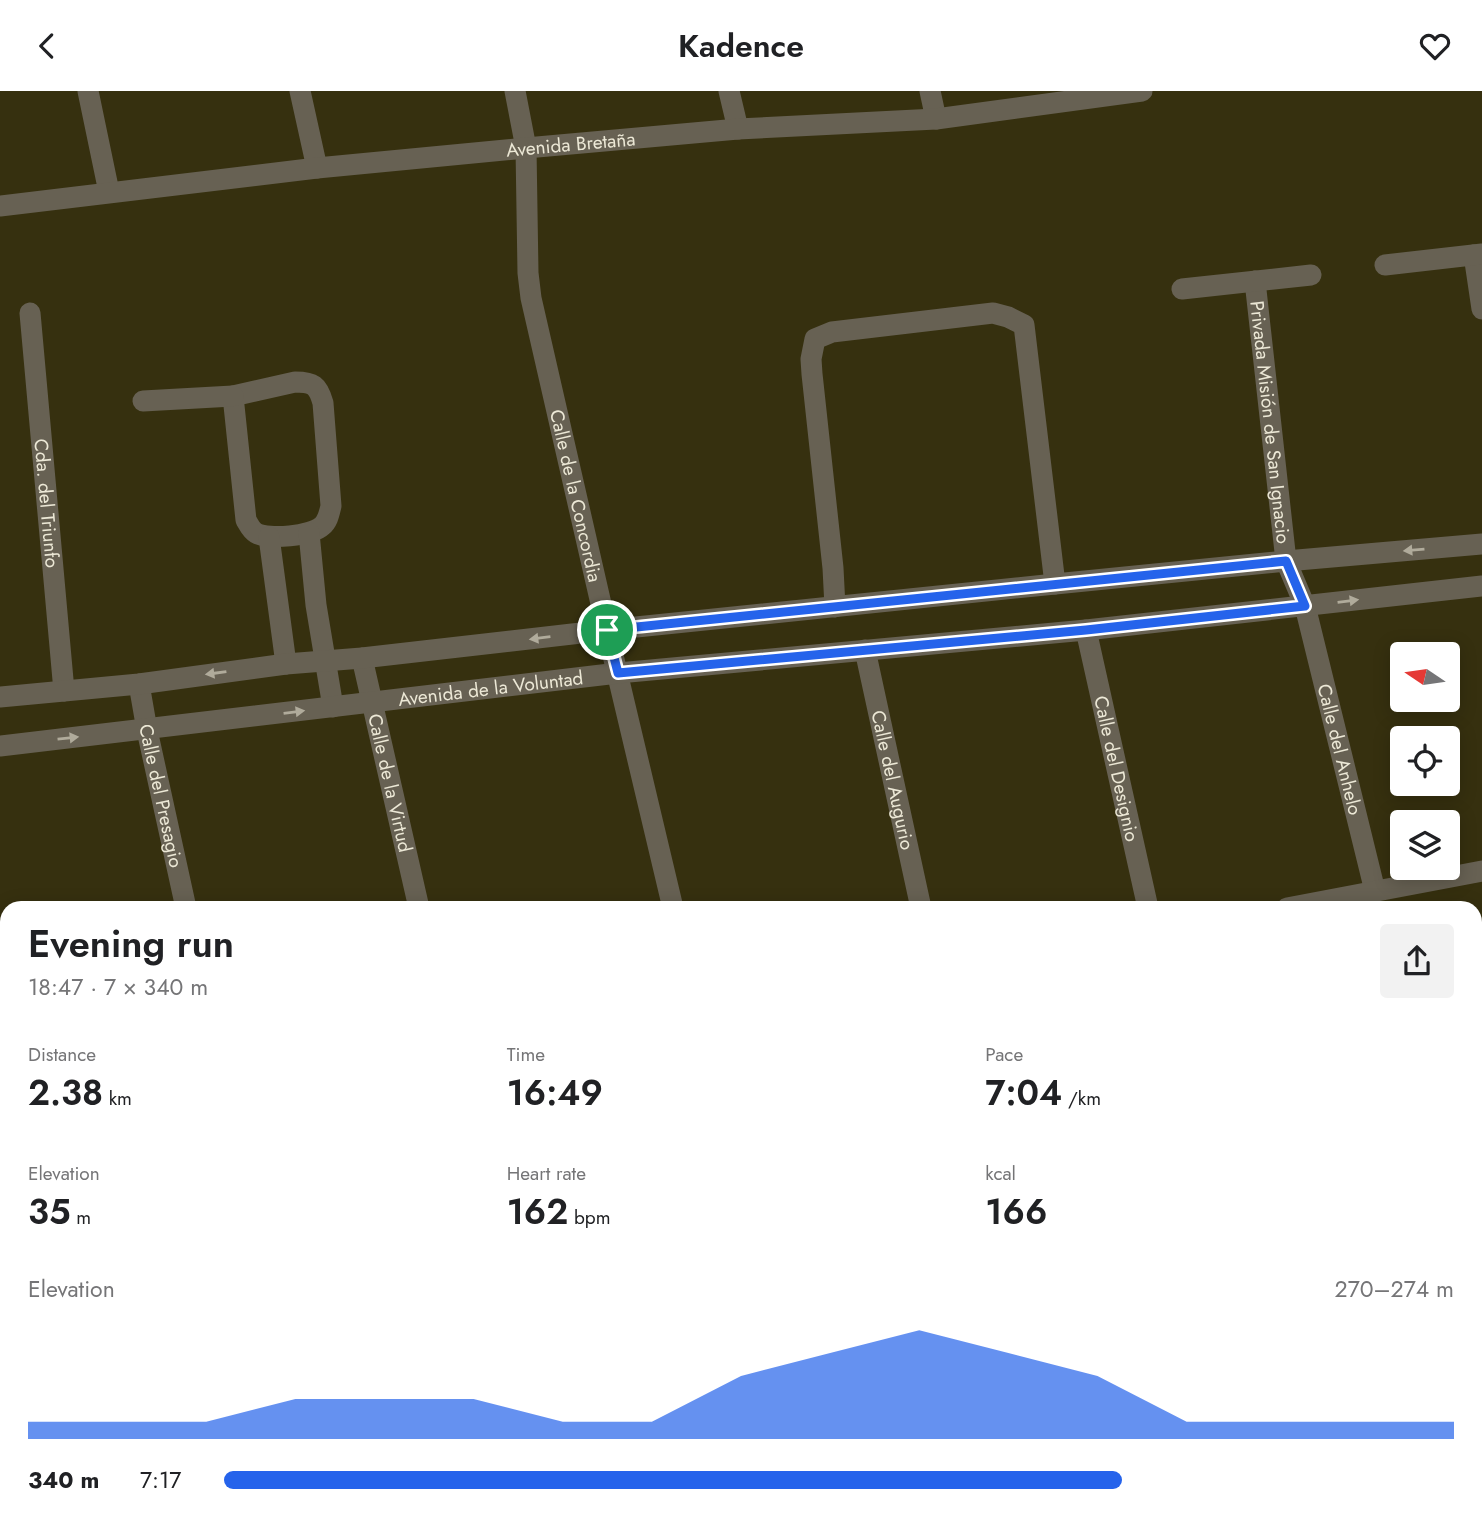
<!DOCTYPE html>
<meta charset="utf-8">
<style>
:root{--surface:#fff;--page:#f2f2f2;--text:#202124;--muted:#757577;--accent:#2563eb}
body{margin:0;font-family:Jost,sans-serif;background:var(--page);color:var(--text);height:100vh;display:flex;flex-direction:column;font-size:26px;white-space:nowrap}
*{box-sizing:border-box;margin:0}
p{font-size:23px;color:var(--muted)}
.icon{flex:none;width:38px;height:38px;fill:none;stroke:currentColor;stroke-width:2;stroke-linecap:round;stroke-linejoin:round}
.map{position:relative;flex:1;overflow:hidden}
.drawer{position:absolute;left:0px;top:810px;width:1482px;height:621px;display:flex;flex-direction:column;background:var(--surface);border-radius:21px 21px 0 0;box-shadow:0 4px 18px #0003}
.drawer>*{flex:none}
.needle{width:46px;rotate:283deg}
.buttons{position:absolute;left:1390px;top:551px;display:grid;gap:14px}
.buttons a{display:grid;place-items:center;width:70px;height:70px;border-radius:7px;background:var(--surface);box-shadow:0 4px 18px #0003;font-size:35px}
.pin{position:absolute;display:grid;place-items:center;width:60px;height:60px;color:#fff;margin:-30px;border:4px solid #fff;border-radius:50%;box-shadow:0 2px 7px #0007}
.round{display:grid;place-items:center;flex:none;width:74px;height:74px;border-radius:7px;background:var(--page)}
.head{display:flex;align-items:center;justify-content:space-between;height:119px;padding:0 28px}
h1{font-size:38px;font-weight:600;line-height:52px}
.metrics{display:grid;grid-template-columns:repeat(3,1fr);gap:10px;height:119px;padding:7px 28px}
.metrics div{display:grid;align-content:center}
.metrics b{font-size:35px;font-weight:600}
.metrics small{font-size:19px;font-weight:400}
.metrics p{font-size:19px}
.chart{height:196px;padding:14px 28px}
.chart p{display:flex;justify-content:space-between}
.chart svg{width:100%;height:126px;margin-top:7px;fill:var(--accent);opacity:.7}
ul{padding:0 28px;list-style:none;font-size:23px}
li{display:grid;grid-template-columns:112px 84px 1fr;align-items:center;height:52px}
li i{height:18px;border-radius:9px;background:var(--accent)}
header{display:flex;justify-content:space-between;align-items:center;height:91px;padding:0 28px;background:var(--surface);font-size:32px;font-weight:600}
.map>svg:first-child{display:block}
.lines{fill:none;stroke-linecap:round;stroke-linejoin:round}
.street{stroke:#676153;stroke-width:21}
.oneway{fill:#b0ab9b}
.route-casing{stroke:#fff;stroke-width:14}
.route{stroke:#2563eb;stroke-width:9}
.labels{text-anchor:middle;stroke-width:7;stroke-linejoin:round;paint-order:stroke}
.street-label{font-size:19px;fill:#ece8d6;stroke:#2c2605}
</style>
<header><svg class="icon" aria-label="back" viewBox="0 0 24 24"><path d="M15 5l-7 7 7 7"/></svg>Kadence<svg class="icon" aria-label="heart" viewBox="0 0 24 24"><path d="M12 20l-8-8c-3-5 5-10 8-4 3-6 11-1 8 4z"/></svg></header>
<div class="map">
<svg width="1482" height="1430" viewBox="0 0 1482 1430">
<rect width="100%" height="100%" fill="#36300f"/>
<g class="lines">
<g class="street">
<polyline points="88,0 109,101"/>
<polyline points="300,0 317,77"/>
<path id="s1" d="M515 0 526 57 528 182 531 207 607 539 673 817"/>
<polyline points="729,0 738,38"/>
<polyline points="930,0 936,28"/>
<path id="s2" d="M0 115 317 77 526 57 738 38 936 28 1142 0"/>
<polyline points="1474,164 1482,218"/>
<polyline points="1385,174 1482,163"/>
<path id="s3" d="M1255 190 1286 470 1305 515 1375 800"/>
<polyline points="1182,198 1311,184"/>
<path id="s4" d="M30 222 64 600"/>
<path d="M295 291C313 291 318 294 323 312L331 415C329 423 328 430 322 435 311 445 269 449 256 442 251 439 249 434 246 429L233 305Z"/>
<polyline points="143,310 233,305"/>
<polyline points="309,442 316,514 333,616"/>
<polyline points="269,446 286,573"/>
<polyline points="835,516 833,477 812,283 811,268 815,248 832,241 993,222 1008,226 1024,234 1055,493"/>
<path id="s5" d="M1086 539 1148 817"/>
<path id="s6" d="M865 559 921 817"/>
<path id="s7" d="M362 567 419 817"/>
<path id="s8" d="M139 593 147 639 186 817"/>
<polyline points="0,606 139,593 286,573 362,567 607,539 1055,493 1286,470 1482,453"/>
<path id="s9" d="M0 655 618 582 1086 539 1482 495"/>
<polyline points="1287,817 1482,780"/>
<polyline points="1475,1027 1482,1026"/>
<polyline points="0,1038 7,1070"/>
<polyline points="1475,1213 1482,1242"/>
<polyline points="0,1364 7,1362"/>
<polyline points="94,1424 95,1430"/>
<polyline points="326,1424 327,1430"/>
<polyline points="552,1424 553,1430"/>
<polyline points="806,1424 807,1430"/>
<polyline points="1053,1424 1054,1430"/>
<polyline points="1284,1424 1285,1430"/>
</g>
</g>
<defs><path id="oneway-solid" d="M-6-.8H1V-3.2L6.5 0L1 3.2V.8H-6Z" transform="scale(1.75)"/></defs>
<g class="oneway">
<use href="#oneway-solid" transform="translate(1414 459) rotate(175)"/>
<use href="#oneway-solid" transform="translate(1348 510) rotate(-7)"/>
<use href="#oneway-solid" transform="translate(540 547) rotate(173)"/>
<use href="#oneway-solid" transform="translate(216 582) rotate(172)"/>
<use href="#oneway-solid" transform="translate(294 621) rotate(-7)"/>
<use href="#oneway-solid" transform="translate(68 647) rotate(-6)"/>
</g>
<g class="lines">
<defs>
<polygon id="route" points="1286,470 1305,515 1086,539 618,582 607,539"/>
</defs>
<use href="#route" class="route-casing"/>
<use href="#route" class="route"/>
</g>
<g class="labels">
<g class="street-label">
<text dy="7" stroke="none"><textPath href="#s2" startOffset="574">Avenida Bretaña</textPath></text>
<text dy="7" stroke="none"><textPath href="#s3" startOffset="142">Privada Misión de San Ignacio</textPath></text>
<text dy="7" stroke="none"><textPath href="#s1" startOffset="411">Calle de la Concordia</textPath></text>
<text dy="7" stroke="none"><textPath href="#s4" startOffset="191">Cda. del Triunfo</textPath></text>
<text dy="7" stroke="none"><textPath href="#s9" startOffset="494">Avenida de la Voluntad</textPath></text>
<text dy="7" stroke="none"><textPath href="#s3" startOffset="478">Calle del Anhelo</textPath></text>
<text dy="7" stroke="none"><textPath href="#s5" startOffset="142">Calle del Designio</textPath></text>
<text dy="7" stroke="none"><textPath href="#s6" startOffset="133">Calle del Augurio</textPath></text>
<text dy="7" stroke="none"><textPath href="#s7" startOffset="128">Calle de la Virtud</textPath></text>
<text dy="7" stroke="none"><textPath href="#s8" startOffset="114">Calle del Presagio</textPath></text>
</g>
</g>
</svg>
<div class="buttons">
<a><svg class="needle" viewBox="-14 -14 28 28"><path d="M0-13l5 13h-10z" fill="#e53935"/><path d="M0 13l5-13h-10z" fill="#757577"/></svg></a>
<a><svg class="icon" aria-label="locate" viewBox="0 0 24 24"><circle cx="12" cy="12" r="6"/><path d="M12 2v4M12 18v4M2 12h4M18 12h4"/></svg></a>
<a><svg class="icon" aria-label="layers" viewBox="0 0 24 24"><path d="M12 4l9 5-9 5-9-5zM3 14l9 5 9-5"/></svg></a>
</div>
<div class="pin" style="left:607px;top:539px;background:#1e9e55"><svg class="icon" aria-label="arrive" viewBox="0 0 24 24"><path d="M6 21V4h12l-3 4 3 4H6"/></svg></div>
<section class="drawer">
<div class="head"><div><h1>Evening run</h1><p>18:47 · 7 × 340 m</p></div><a class="round"><svg class="icon" aria-label="share" viewBox="0 0 24 24"><path d="M12 15V3M7 8l5-5 5 5M5 13v7h14v-7"/></svg></a></div>
<div class="metrics">
<div><p>Distance</p><b>2.38<small> km</small></b></div>
<div><p>Time</p><b>16:49</b></div>
<div><p>Pace</p><b>7:04<small> /km</small></b></div>
</div>
<div class="metrics">
<div><p>Elevation</p><b>35<small> m</small></b></div>
<div><p>Heart rate</p><b>162<small> bpm</small></b></div>
<div><p>kcal</p><b>166</b></div>
</div>
<div class="chart"><p><span>Elevation</span>270–274 m</p>
<svg viewBox="0 0 160 44" preserveAspectRatio="none"><path d="M0 44V38L10 38L20 38L30 30L40 30L50 30L60 38L70 38L80 22L90 14L100 6L110 14L120 22L130 38L140 38L150 38L160 38V44z"/></svg>
</div>
<ul>
<li><b>340 m</b>7:17<i style="width:73%"></i></li>
</ul>
</section>
</div>
